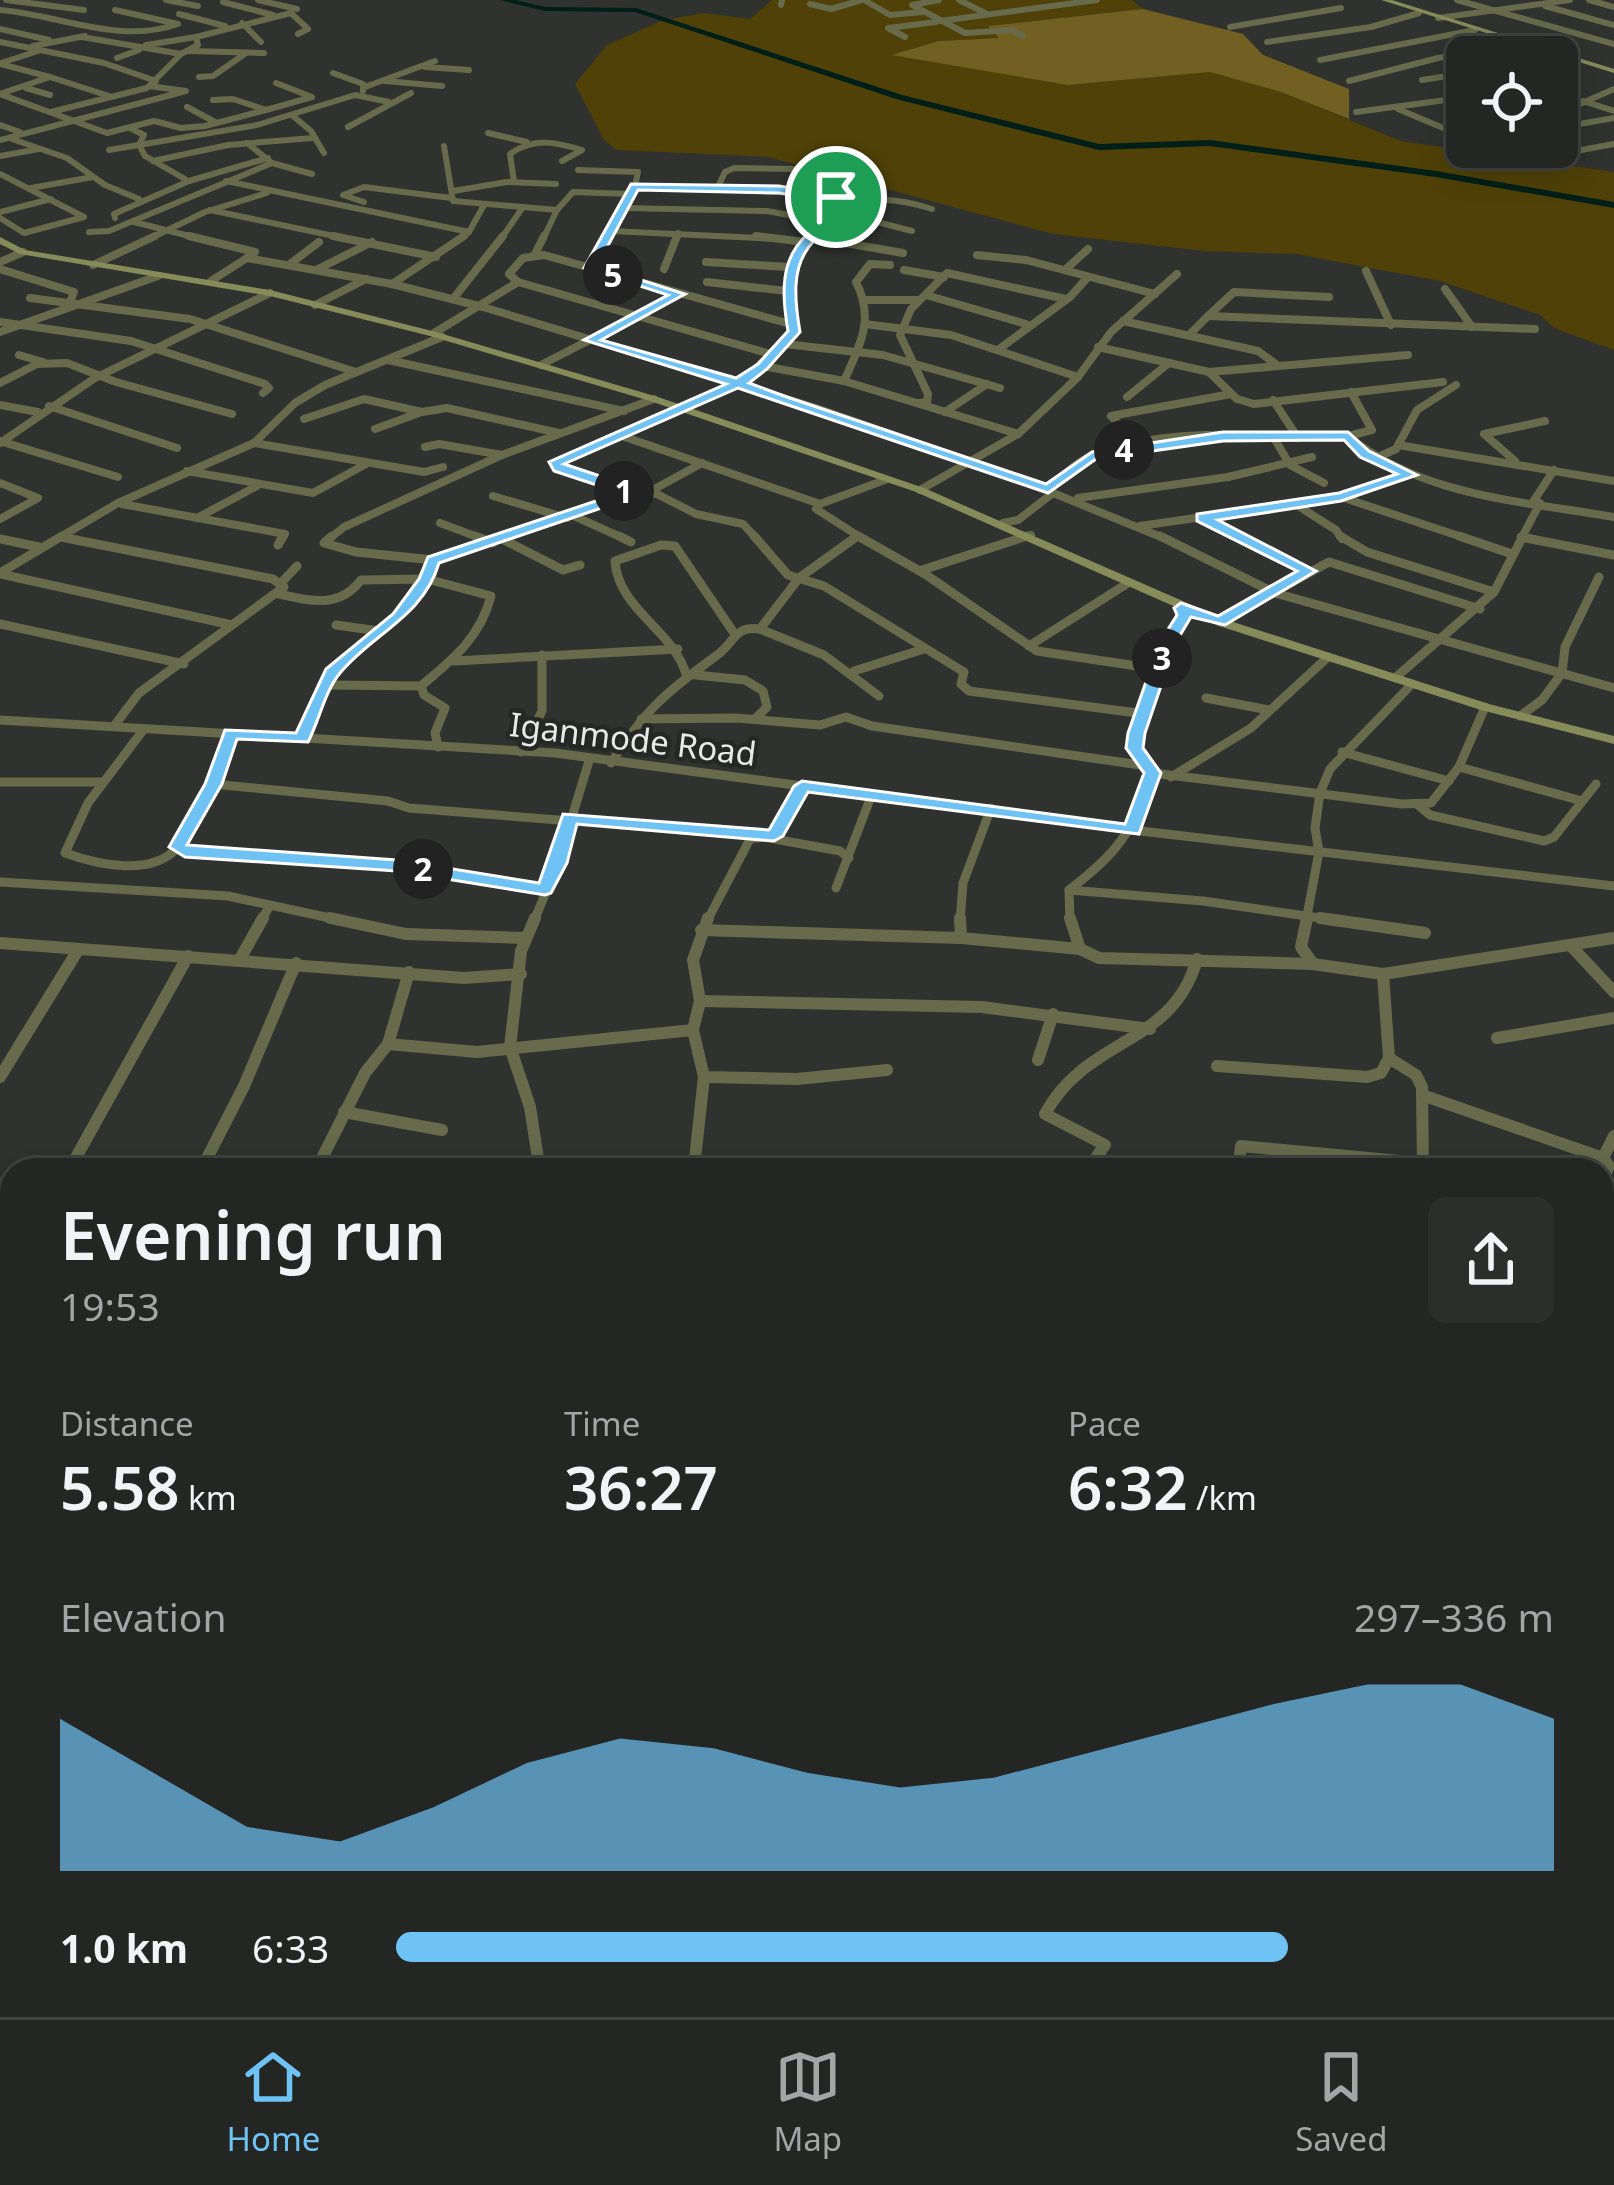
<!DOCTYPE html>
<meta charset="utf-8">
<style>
:root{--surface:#242623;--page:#2c2e2b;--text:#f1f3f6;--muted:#a3a5a6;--line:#414341;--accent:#6fc2f4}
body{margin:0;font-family:"Noto Sans",sans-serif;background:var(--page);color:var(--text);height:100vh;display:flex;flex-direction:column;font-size:45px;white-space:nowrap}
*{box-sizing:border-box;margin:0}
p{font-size:39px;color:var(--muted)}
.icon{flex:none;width:66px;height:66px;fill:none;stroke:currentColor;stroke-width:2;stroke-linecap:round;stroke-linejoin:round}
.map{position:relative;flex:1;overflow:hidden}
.side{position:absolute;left:0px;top:1158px;width:1614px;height:861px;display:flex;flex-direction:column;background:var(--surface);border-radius:36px 36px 0 0;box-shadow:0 6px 30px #0003,0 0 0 3px var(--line)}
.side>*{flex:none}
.controls{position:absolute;left:1446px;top:36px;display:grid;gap:24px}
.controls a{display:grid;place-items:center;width:132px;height:132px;border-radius:18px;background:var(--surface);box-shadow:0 6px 30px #0003,0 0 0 3px var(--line);font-size:60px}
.pin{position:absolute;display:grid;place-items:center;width:102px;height:102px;color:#fff;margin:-51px;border:6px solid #fff;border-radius:50%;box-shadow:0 3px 12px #0007}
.km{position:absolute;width:60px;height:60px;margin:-30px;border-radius:50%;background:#222;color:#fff;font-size:33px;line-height:60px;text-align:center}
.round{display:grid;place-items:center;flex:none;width:126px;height:126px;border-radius:18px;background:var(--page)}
.head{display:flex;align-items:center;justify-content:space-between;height:204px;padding:0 60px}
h1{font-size:66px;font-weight:600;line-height:90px}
.figures{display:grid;grid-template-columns:repeat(3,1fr);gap:18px;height:204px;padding:12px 60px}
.figures div{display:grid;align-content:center}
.figures b{font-size:60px;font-weight:600}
.figures small{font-size:33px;font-weight:400}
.figures p{font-size:33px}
.chart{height:336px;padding:24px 60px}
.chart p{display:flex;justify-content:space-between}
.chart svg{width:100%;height:216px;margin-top:12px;fill:var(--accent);opacity:.7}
ul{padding:0 60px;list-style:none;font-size:39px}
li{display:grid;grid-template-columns:192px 144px 1fr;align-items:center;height:90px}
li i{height:30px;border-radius:15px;background:var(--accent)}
.tabs{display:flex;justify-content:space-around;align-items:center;height:168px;border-top:3px solid var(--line);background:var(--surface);font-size:33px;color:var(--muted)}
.tabs a{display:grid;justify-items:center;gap:6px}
.tabs .current{color:var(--accent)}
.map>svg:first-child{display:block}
.green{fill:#4f4107}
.forest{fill:#716022}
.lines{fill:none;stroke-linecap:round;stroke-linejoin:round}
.river{fill:#001f18;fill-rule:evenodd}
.street-far4{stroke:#676b4c;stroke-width:6}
.street-far3{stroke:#676b4c;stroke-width:8}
.street-far2{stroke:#676b4c;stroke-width:9}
.street-far1{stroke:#676b4c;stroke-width:12}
.street{stroke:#676b4c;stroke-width:15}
.secondary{fill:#858b59;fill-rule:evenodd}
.route{fill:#6fc2f4;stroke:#fff;stroke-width:3;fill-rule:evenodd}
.labels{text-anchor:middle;stroke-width:9;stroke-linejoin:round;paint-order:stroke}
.street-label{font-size:33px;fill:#e9eae8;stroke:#262825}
</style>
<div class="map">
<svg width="1614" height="2017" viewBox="0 0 1614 2017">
<rect width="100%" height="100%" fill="#30322f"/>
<polygon class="green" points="772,0 1132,0 1143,9 989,26 1000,38 939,41 1068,85 1210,72 1281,92 1401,141 1614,172 1614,350 1554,328 1540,315 1440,281 1296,254 1205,251 1053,234 768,157 617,150 604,140 575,84 607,45 664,20 704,13 750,19"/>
<polygon class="forest" points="1143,9 1243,34 1263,55 1349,89 1349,119 1281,92 1210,72 1068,85 892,55 939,41 999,38 988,26"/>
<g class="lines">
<polygon class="river" points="500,0 515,0 545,7 636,8 902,95 1099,144 1210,140 1436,171 1614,202 1614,208 1436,177 1210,146 1099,150 896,99 635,12 545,11"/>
<g class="street-far4">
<polyline points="6,0 84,10"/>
<polyline points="166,0 198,6"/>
<polyline points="258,0 297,9"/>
<polyline points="864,0 890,15 923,12"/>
<polyline points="939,0 912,5 965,33 1012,30 1023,36"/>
<polyline points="959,0 985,13"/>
<polyline points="1457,0 1614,44"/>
<polyline points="1589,0 1614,7"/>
<polyline points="223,2 273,15"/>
<polyline points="810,4 831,9 862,0"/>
<polyline points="781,5 782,0"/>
<polyline points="1545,6 1614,25"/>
<path d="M0 10C61 15 118 45 178 24L115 10"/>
<polyline points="179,14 225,26"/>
<polyline points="1438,18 1570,0"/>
<polyline points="940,21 1097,0"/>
<polyline points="242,23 261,42"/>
<polyline points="1230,27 1341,8"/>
<polyline points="0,29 49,40"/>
<polyline points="82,37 181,54"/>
<polyline points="905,37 888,28 936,22"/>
<polyline points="0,42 104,63 156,81"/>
<polyline points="1267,42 1371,27 1419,13"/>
<polyline points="146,45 196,37"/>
<polyline points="33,46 85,36"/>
<polyline points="189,51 264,53"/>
<polyline points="1543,57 1551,55"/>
<polyline points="117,58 139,50"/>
<polyline points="1320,60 1475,30"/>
<polyline points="1,63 38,51"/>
<polyline points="0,64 50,77 0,94"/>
<polyline points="425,67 469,70"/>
<polyline points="333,73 363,84 363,91"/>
<polyline points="1557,73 1564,77 1557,80"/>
<polyline points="50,77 109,96"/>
<polyline points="199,77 213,76 246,53"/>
<polyline points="1422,80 1467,73"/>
<polyline points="385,81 442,86"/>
<polyline points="1349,81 1438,58 1521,44"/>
<polyline points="365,87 435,61"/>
<polyline points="26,88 50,95"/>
<polyline points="0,94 107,133 154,121 181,128 205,126 266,110 233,99 213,100"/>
<polyline points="1583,101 1614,111"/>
<polyline points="187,107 215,122"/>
<polyline points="1398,109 1467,138"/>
<polyline points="266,110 312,97 276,83"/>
<polyline points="51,112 147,88 181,54 198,45 196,37 291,13 308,29 298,34"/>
<polyline points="1356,112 1446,100 1467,109"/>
<polyline points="1557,114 1614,89"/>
<polyline points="293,116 311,131 324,153"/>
<polyline points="0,125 20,132"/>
<polyline points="348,127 411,93"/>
<polyline points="130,128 144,135 139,145 145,156 185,179"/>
<polyline points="1557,128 1614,118"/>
<polyline points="488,133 527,142"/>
<polyline points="9,138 67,158 105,185 139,199"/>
<polyline points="0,140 186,91 149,86"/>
<polyline points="444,146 453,201 557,210"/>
<polyline points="109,150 257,125 355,95 389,102"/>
<polyline points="0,156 39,149"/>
<polyline points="1533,159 1614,144"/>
<polyline points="153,161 228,145 313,138"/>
<polyline points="272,163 312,174"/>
<polyline points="578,170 638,172 635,186"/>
<polyline points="0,174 84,217 24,233 0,218"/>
<polyline points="226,181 469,232"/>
<path d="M514 182 510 154C534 137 556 142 582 150L562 161"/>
<polyline points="718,187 725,172 734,168 795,169"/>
<polyline points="31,188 93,177"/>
<polyline points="453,191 507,182 556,184"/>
<polyline points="816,193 835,181"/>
<polyline points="364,202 343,195 364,187 451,198"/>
<polyline points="624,208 767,211 827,222"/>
<polyline points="210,210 348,239"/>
<polyline points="0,212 51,199"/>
<polyline points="846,214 912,231"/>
<polyline points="115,218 114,214 189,181 268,158"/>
<polyline points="134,222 201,239"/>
<polyline points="611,231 779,239"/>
<polyline points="89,232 109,231 272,163 247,143"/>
<polyline points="810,237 819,239"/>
<polyline points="149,239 205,212 267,193"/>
<polyline points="459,239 469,232 484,205"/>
<polyline points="501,239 523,207"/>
<polyline points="543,239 557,210 573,192 630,194 639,186 780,192 864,202"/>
<polyline points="606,239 626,203"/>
<polyline points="676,239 678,233"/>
<path d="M809 239C849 197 879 192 932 209"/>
</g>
<g class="street-far3">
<polyline points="189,236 255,252 247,258"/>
<polyline points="333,236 436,257"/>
<polyline points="756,236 805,242"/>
<polyline points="810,237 903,253"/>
<polyline points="535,254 544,236"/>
<polyline points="977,255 1026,260 1155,294"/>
<polyline points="0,262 23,252"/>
<polyline points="706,262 789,267"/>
<polyline points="290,264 319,242"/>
<polyline points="93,265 155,236"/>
<path d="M890 265 870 264 856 282C875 319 860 345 844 381L1018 434"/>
<polyline points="590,268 608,236"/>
<polyline points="0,269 74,292 70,302"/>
<polyline points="318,269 372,242"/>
<polyline points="664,269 677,236"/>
<polyline points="904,270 944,277"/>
<polyline points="1065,270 1088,249"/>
<polyline points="1366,271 1391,325"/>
<polyline points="211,281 247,258 392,284 483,307 816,408 1048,489"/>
<polyline points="707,282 787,291"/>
<polyline points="392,284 464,236"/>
<polyline points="1445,289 1472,327"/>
<polyline points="926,295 1026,324"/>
<polyline points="30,298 190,319 353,371"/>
<polyline points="453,299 503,236"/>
<polyline points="867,300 918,300"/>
<polyline points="315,305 366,279"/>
<polyline points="1208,316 1234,292 1329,297"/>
<polyline points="1123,321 1258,351 1277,365"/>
<polyline points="0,322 131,341 265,384 269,388 263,393"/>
<polyline points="865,324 951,335 1078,377"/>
<polyline points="0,332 158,276"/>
<polyline points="434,333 518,282"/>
<polyline points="1189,335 1208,316 1535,329"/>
<polyline points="785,344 883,355 1000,388"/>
<polyline points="1098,347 1209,372 1408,355"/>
<polyline points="999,349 1070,297 1087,278"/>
<polyline points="19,355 43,362"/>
<polyline points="774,355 518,282 509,274 523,258 544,255 794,325"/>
<polyline points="388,360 624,411"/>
<polyline points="541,365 679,294"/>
<polyline points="763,366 844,381"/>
<polyline points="1209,372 1237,399 1254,404 1443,382"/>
<polyline points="0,383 37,364 67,363 116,382 232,414"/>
<path d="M1351 392 1372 430 1348 436C1423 497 1522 501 1614 517"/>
<polyline points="1127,397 1169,363"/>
<polyline points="1273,400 1298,438"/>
<polyline points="919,403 927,402 928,394 900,335 911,309 947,273 1066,299"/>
<polyline points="0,405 38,412"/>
<polyline points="49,406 177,448"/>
<polyline points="945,412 987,384"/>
<polyline points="304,419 364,399 422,412 447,408 559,433"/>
<polyline points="375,429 419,413"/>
<polyline points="619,435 820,504 816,509 863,539"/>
<polyline points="1274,438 1290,465 1324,483"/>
<polyline points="0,441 118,477"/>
<polyline points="0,443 95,378 270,293"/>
<polyline points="254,443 424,472 443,467"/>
<polyline points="1398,445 1614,481"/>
<polyline points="425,447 439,444 502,455 654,399"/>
<polyline points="1141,447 1111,416 1231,394"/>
<polyline points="1374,459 1396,449 1417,410 1456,385"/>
<polyline points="1515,461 1484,434 1545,421"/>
<polyline points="187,471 313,493 366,464"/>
<polyline points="0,483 38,498 0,519"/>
<polyline points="624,490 657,494 696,514 743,524 757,539"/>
<polyline points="920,490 1018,434 1078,377 1111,332 1177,274"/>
<polyline points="649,492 702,463"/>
<polyline points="1053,493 1166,539"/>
<polyline points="493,496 567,518"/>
<polyline points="1341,497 1468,539"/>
<polyline points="1078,498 1228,477 1312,457"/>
<polyline points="1533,502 1554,470"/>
<polyline points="122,504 285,534 282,539"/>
<polyline points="820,504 885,480"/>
<polyline points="1295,504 1336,530 1342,539"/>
<polyline points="574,516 625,539"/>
<polyline points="197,518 257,486"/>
<polyline points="1205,519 1246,539"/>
<polyline points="440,523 483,539"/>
<path d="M1003 523 1018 520 1053 493 1048 489C1062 477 1076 462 1093 455 1170 424 1267 438 1348 436"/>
<polyline points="1140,526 1341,497 1410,475"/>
<polyline points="61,537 73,539"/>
<polyline points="1521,537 1533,539"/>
<polyline points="57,539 118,503 254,443 295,403 325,385 442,337"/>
<polyline points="329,539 344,527 502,455"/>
<polyline points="494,539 620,497 622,489 559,468 556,462 745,379 794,331 788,274 812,236"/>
<polyline points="1017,539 1031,535"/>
<polyline points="1521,539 1540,503"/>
</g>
<g class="street-far2">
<polyline points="332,536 324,543 356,552 433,560"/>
<polyline points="475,536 493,543"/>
<polyline points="619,536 631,542"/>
<polyline points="754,536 788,575 824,586 964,672 961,684 969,691 1145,714"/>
<polyline points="858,536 925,574 1037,651 1157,669"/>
<polyline points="1160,536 1275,593 1614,688"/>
<polyline points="1240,536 1309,571"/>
<polyline points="1340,536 1367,552 1494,592"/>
<polyline points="1459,536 1512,554"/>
<polyline points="61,537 273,579 284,587 139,693 114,726"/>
<polyline points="1521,537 1614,555"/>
<polyline points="0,539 39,547"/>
<polyline points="502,539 563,570 580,565"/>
<polyline points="278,545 283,536"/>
<polyline points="922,570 1027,536"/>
<polyline points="0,573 62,536"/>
<polyline points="0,574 232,625"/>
<polyline points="282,582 297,566"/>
<path d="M279 594C310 601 339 609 361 580L427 579 491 596C480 638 453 659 421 686L329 685"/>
<polyline points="1220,622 1329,562 1480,609"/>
<polyline points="0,624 184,664"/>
<polyline points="336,625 379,631"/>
<polyline points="760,629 824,655 879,696"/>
<path d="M734 633 675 546 661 545 615 561C618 609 673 630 686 674L745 680 763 691 767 707 755 719"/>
<polyline points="1029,646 1128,583"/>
<polyline points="454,661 678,649"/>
<polyline points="854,671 924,649"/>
<polyline points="1395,678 1494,592 1523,536"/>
<polyline points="421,686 424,695 445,708 435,733 438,747"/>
<polyline points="1206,698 1269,710"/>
<polyline points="1520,716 1542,700 1562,673 1565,647 1599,577"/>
<polyline points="641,719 736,718 820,725 846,717 872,726 1147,766"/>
<polyline points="0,720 555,753 1132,830 1614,886"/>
<path d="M144 729 88 803 65 853C99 865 152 877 178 847"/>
<path d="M231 733 213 784 177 841 185 852C306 857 426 864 545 889"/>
<polyline points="302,738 333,670 401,611 433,560 503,536"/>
<polyline points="521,752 542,711 542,655"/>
<polyline points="1342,752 1449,781"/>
<path d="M611 763C645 710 666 692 716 656 735 643 734 625 760 629L799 578 856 537"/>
<polyline points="1459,767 1582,801"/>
<polyline points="1153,773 1402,804 1431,803 1459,767 1485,707"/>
<polyline points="1171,777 1251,728 1328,657"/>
<polyline points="0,782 102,782"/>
<polyline points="213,784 388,801 409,808 758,836 840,851 849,858"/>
<polyline points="1417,804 1430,815 1544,841 1554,837 1596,784"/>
<polyline points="0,882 228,896 344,921"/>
<polyline points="836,888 872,794"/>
<polyline points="1069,890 1203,901 1341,921"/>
<polyline points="261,921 269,907"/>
<polyline points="534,921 558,863 589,761"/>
<polyline points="707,921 750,839 774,835 802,786"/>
<polyline points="960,921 963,883 991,808"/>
<path d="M1070 921 1069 890C1121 850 1130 834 1153 773L1134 748 1168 642 1185 615 1181 608"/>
<polyline points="1306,921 1319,852 1315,828 1320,793 1330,769 1412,684"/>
</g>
<g class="street-far1">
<polyline points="330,918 406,934 526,938"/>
<polyline points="535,918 521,951 510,1047 530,1107 539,1165 548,1170"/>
<polyline points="708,918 693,960 700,1001 693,1030 704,1077 797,1079 887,1070"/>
<polyline points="960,918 961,938"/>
<polyline points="1070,918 1080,949"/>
<polyline points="1307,918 1301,947 1313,964"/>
<polyline points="1320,918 1425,933"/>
<polyline points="701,930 961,938 1080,949 1099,958 1313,964 1383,974 1614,938"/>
<polyline points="0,943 464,978 521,974"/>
<polyline points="1572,947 1614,992"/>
<polyline points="240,959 263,918"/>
<polyline points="1383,974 1389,1058 1416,1075 1422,1087 1423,1170"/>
<polyline points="700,1001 982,1007 1150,1029"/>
<polyline points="1497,1038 1614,1018"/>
<polyline points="388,1044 477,1052 693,1030"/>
<polyline points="1038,1060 1053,1014"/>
<polyline points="1217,1066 1367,1077 1381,1073 1389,1058"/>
<polyline points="0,1077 78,950"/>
<polyline points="1422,1095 1603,1158"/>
<polyline points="344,1112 442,1130"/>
<polyline points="1098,1158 1130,1170"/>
<polyline points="321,1160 395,1170"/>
<polyline points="69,1170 188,956"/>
<polyline points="201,1170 244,1086 296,963"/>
<polyline points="316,1170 365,1073 388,1044 409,972"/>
<polyline points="688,1170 694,1168 704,1077"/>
<polyline points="871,1170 895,1166 911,1170"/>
<path d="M1087 1170 1105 1145 1045 1114C1087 1036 1173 1047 1197 959"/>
<polyline points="1238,1170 1241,1146 1422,1163"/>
<polyline points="1602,1181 1609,1166 1603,1158 1614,1136"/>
<polyline points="1602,1251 1614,1255"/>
<polyline points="1602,1351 1614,1359"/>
</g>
<g class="street">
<polyline points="1602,1554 1614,1569"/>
<polyline points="1602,1682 1614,1690"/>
</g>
<g class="secondary">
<polygon points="1381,0 1392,0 1614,69 1614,73"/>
<polygon points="0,237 25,250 270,290 436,332 658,397 924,488 1224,619 1489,704 1614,736 1614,744 1481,710 1216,625 916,492 650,401 430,336 270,296 20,254 0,244"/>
</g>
</g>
<path class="route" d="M631 184 779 186 868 200V205C803 239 787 257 800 332L767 369 749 383 787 397 1046 484 1092 452 1223 432H1348L1369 451 1417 475 1341 501 1218 520 1316 571 1225 625 1191 617 1176 642 1145 733 1143 748 1161 773 1139 834 808 792 783 836 774 841 577 824 567 863 551 893 545 895 397 871 185 857 169 847 205 784 225 730 296 733 326 669 393 614 419 579 428 557 614 495 615 491 554 471 549 462 726 384 584 340 668 295 584 268ZM638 190 779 193 853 204C790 237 776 261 788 331L758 364 736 378 601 340 685 294 597 266ZM738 388 1048 493 1096 459 1223 441 1344 440 1360 457 1397 474 1339 493 1197 514V521L1297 571 1218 616 1181 603 1174 608 1177 615 1160 642 1128 733 1126 748 1144 773 1125 824 802 781 794 786 769 830 563 814 539 883 397 860 187 845 222 784 237 739 308 742C319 721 325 691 340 673 373 633 423 617 439 563L625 500 627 485 564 464Z"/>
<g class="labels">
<g class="street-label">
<text transform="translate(633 739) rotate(7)" y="12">Iganmode Road</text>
</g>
</g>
</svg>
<div class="controls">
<a><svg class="icon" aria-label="locate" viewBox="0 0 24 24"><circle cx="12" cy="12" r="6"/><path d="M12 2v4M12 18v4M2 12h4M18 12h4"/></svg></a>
</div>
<div class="pin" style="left:836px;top:197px;background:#1e9e55"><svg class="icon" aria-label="arrive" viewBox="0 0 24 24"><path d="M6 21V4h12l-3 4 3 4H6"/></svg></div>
<b class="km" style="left:624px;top:491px">1</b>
<b class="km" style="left:423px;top:869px">2</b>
<b class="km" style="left:1162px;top:658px">3</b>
<b class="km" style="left:1124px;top:450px">4</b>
<b class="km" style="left:613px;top:275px">5</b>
<section class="side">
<div class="head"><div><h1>Evening run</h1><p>19:53</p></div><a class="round"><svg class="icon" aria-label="share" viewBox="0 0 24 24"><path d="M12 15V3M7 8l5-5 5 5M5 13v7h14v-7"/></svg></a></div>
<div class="figures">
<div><p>Distance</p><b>5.58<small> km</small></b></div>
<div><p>Time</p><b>36:27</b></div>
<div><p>Pace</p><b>6:32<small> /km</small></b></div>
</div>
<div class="chart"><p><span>Elevation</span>297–336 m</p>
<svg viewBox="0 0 160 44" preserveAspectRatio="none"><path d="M0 44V13L10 24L20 35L30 38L40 31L50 22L60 17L70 19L80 24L90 27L100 25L110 20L120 15L130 10L140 6L150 6L160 13V44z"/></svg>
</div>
<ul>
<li><b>1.0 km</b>6:33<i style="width:77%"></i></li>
</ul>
</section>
</div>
<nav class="tabs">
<a class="current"><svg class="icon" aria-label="home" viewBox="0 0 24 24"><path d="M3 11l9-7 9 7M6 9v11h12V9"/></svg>Home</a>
<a><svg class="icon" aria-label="map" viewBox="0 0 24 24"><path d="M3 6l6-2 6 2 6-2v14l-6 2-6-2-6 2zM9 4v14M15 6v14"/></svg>Map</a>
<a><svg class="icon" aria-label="saved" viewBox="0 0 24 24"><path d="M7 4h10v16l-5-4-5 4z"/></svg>Saved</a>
</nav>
